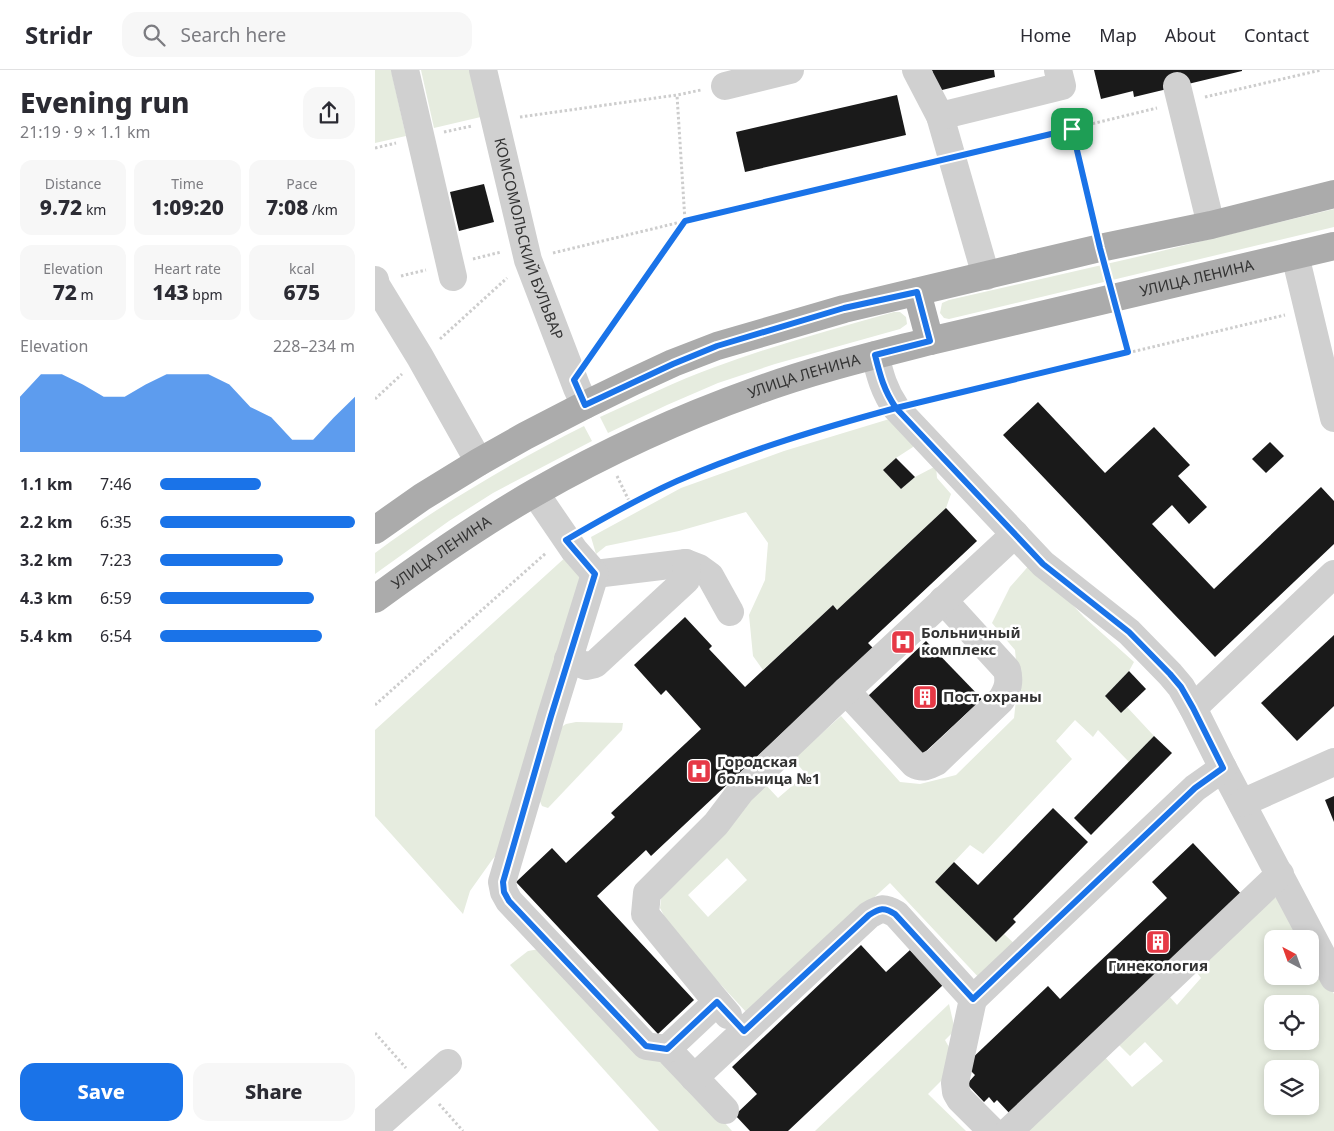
<!DOCTYPE html>
<meta charset="utf-8">
<style>
:root{--surface:#fff;--page:#f7f7f7;--text:#2b2b33;--muted:#7c7c81;--line:#e1e1e2;--accent:#1a73e8}
body{margin:0;font-family:"Noto Sans",sans-serif;background:var(--page);color:var(--text);height:100vh;display:flex;flex-direction:column;font-size:19px;white-space:nowrap}
*{box-sizing:border-box;margin:0}
p{font-size:16px;color:var(--muted)}
.icon{flex:none;width:28px;height:28px;fill:none;stroke:currentColor;stroke-width:2;stroke-linecap:round;stroke-linejoin:round}
.map{position:relative;flex:1;overflow:hidden}
.drawer{display:flex;flex-direction:column;background:var(--surface);width:375px}
.drawer>*{flex:none}
.needle{width:32px;rotate:319deg}
.tools{position:absolute;left:889px;top:860px;display:grid;gap:10px}
.tools a{display:grid;place-items:center;width:55px;height:55px;border-radius:10px;background:var(--surface);box-shadow:0 2px 8px #0003;font-size:25px}
.pin{position:absolute;display:grid;place-items:center;width:42px;height:42px;color:#fff;margin:-21px;border-radius:10px;box-shadow:0 2px 8px #0006}
.round{display:grid;place-items:center;flex:none;width:52px;height:52px;border-radius:15px;background:var(--page)}
.headline{display:flex;align-items:center;justify-content:space-between;height:85px;padding:0 20px}
h1{font-size:28px;font-weight:800;line-height:38px}
.figures{display:grid;grid-template-columns:repeat(3,1fr);gap:8px;height:85px;padding:5px 20px}
.figures div{display:grid;align-content:center;border-radius:12px;background:var(--page);text-align:center}
.figures b{font-size:21px;font-weight:800}
.figures small{font-size:14px;font-weight:400}
.figures p{font-size:14px}
.chart{height:140px;padding:10px 20px}
.chart p{display:flex;justify-content:space-between}
.chart svg{width:100%;height:90px;margin-top:5px;fill:var(--accent);opacity:.7}
.primary-button{display:flex;gap:10px;margin-top:auto;padding:10px 20px}
.primary-button a{flex:1;height:58px;border-radius:15px;background:var(--accent);color:#fff;font-size:20px;font-weight:800;line-height:58px;text-align:center}
.primary-button a+a{background:var(--page);color:var(--text)}
ul{padding:0 20px;list-style:none;font-size:16px}
li{display:grid;grid-template-columns:80px 60px 1fr;align-items:center;height:38px}
li i{height:12px;border-radius:6px;background:var(--accent)}
header{display:flex;align-items:center;gap:30px;box-sizing:border-box;height:70px;padding:0 25px;background:var(--surface);border-bottom:1px solid var(--line)}
header strong{font-size:24px}
nav{display:flex;gap:28px;margin-inline-start:auto;font-size:18px}
.search{width:350px;height:45px;background:var(--page);display:flex;align-items:center;gap:12px;box-sizing:border-box;padding:0 18px;border-radius:15px;color:var(--muted);font-size:19px}
main{display:flex;flex:1;min-height:0}
.map>svg:first-child{display:block}
.green{fill:#e6ecdf;fill-rule:evenodd}
.building{fill:#1a1a1a}
.lines{fill:none;stroke-linecap:round;stroke-linejoin:round}
.path{stroke:#cdcdcd;stroke-width:3;stroke-dasharray:2.5 2.5;stroke-linecap:butt}
.minor{stroke:#d0d0d0;stroke-width:28}
.major{stroke:#ababab;stroke-width:28}
.route-casing{stroke:#fff;stroke-width:10}
.route{stroke:#1a73e8;stroke-width:6}
.labels{text-anchor:middle;stroke-width:5;stroke-linejoin:round;paint-order:stroke}
.street-label{font-size:15px;fill:#333;stroke:#fff}
.poi-label{font-size:15px;font-weight:bold;fill:#333;stroke:#fff;text-anchor:start}
</style>
<header>
<strong>Stridr</strong>
<div class="search"><svg class="icon" aria-label="search" viewBox="0 0 24 24"><circle cx="10" cy="10" r="6"/><path d="M15 15l6 6"/></svg>Search here</div>
<nav><a>Home</a><a>Map</a><a>About</a><a>Contact</a></nav>
</header>
<main>
<section class="drawer">
<div class="headline"><div><h1>Evening run</h1><p>21:19 · 9 × 1.1 km</p></div><a class="round"><svg class="icon" aria-label="share" viewBox="0 0 24 24"><path d="M12 15V3M7 8l5-5 5 5M5 13v7h14v-7"/></svg></a></div>
<div class="figures">
<div><p>Distance</p><b>9.72<small> km</small></b></div>
<div><p>Time</p><b>1:09:20</b></div>
<div><p>Pace</p><b>7:08<small> /km</small></b></div>
</div>
<div class="figures">
<div><p>Elevation</p><b>72<small> m</small></b></div>
<div><p>Heart rate</p><b>143<small> bpm</small></b></div>
<div><p>kcal</p><b>675</b></div>
</div>
<div class="chart"><p><span>Elevation</span>228–234 m</p>
<svg viewBox="0 0 160 44" preserveAspectRatio="none"><path d="M0 44V17L10 6L20 6L30 11L40 17L50 17L60 11L70 6L80 6L90 6L100 11L110 22L120 27L130 38L140 38L150 27L160 17V44z"/></svg>
</div>
<ul>
<li><b>1.1 km</b>7:46<i style="width:52%"></i></li>
<li><b>2.2 km</b>6:35<i style="width:100%"></i></li>
<li><b>3.2 km</b>7:23<i style="width:63%"></i></li>
<li><b>4.3 km</b>6:59<i style="width:79%"></i></li>
<li><b>5.4 km</b>6:54<i style="width:83%"></i></li>
</ul>
<div class="primary-button"><a>Save</a><a>Share</a></div>
</section>
<div class="map">
<svg width="959" height="1061" viewBox="0 0 959 1061">
<rect width="100%" height="100%" fill="#fff"/>
<g class="green">
<polygon points="0,0 16,0 31,66 0,73"/>
<polygon points="46,0 99,0 110,46 59,58"/>
<polygon points="959,139 959,157 574,249 569,248 565,243 567,233 574,230 766,186"/>
<path d="M519 242H525L531 247 532 254 525 259 400 294 343 313 292 335 233 363 225 347C263 330 301 311 340 297 399 275 459 259 519 242Z"/>
<polygon points="521,347 539,367 538,377 521,388 508,400 526,419 540,407 561,396 562,408 576,424 571,438 462,540 458,535 388,600 378,586 374,545 390,510 393,473 371,442 304,461 231,476 221,484 216,467 306,418 409,381"/>
<path d="M209 356 217 371 118 423 74 451 0 504V483C66 434 136 393 209 356Z"/>
<polygon points="193,485 207,503 132,772 117,790 95,821 88,844 0,746 0,660"/>
<path d="M657 492 709 547 759 592 754 601 730 626 746 643 752 637 779 666 754 692 723 660 718 667 700 650 681 671 697 689 608 784 595 775 560 812 621 872 629 864 643 877 607 911 515 813 372 943 298 863 285 838 287 822 390 714 403 728 431 704 418 689 466 646 525 712 545 714 581 705 639 648 643 612 640 580 617 553 635 517ZM352 788 372 810 333 847 313 825Z"/>
<polygon points="201,652 248,653 247,660 173,738 167,736 164,729 185,658 191,654"/>
<path d="M908 827 931 869H898V906H935V876L959 924V1061H648L728 985 757 1017 788 991 770 972 755 986 742 973 794 926 802 935 826 908 820 900 899 828ZM898 934H935V971H898ZM898 999H935V1036H898Z"/>
<polygon points="170,878 290,984 357,1061 284,1061 135,895 153,881"/>
<polygon points="574,934 580,960 570,970 579,986 569,1008 553,1024 591,1061 440,1061"/>
</g>
<g class="building">
<polygon points="557,0 619,0 620,7 563,21"/>
<polygon points="719,0 867,0 867,1 759,27 758,21 726,29"/>
<polygon points="522,25 531,65 370,102 361,62"/>
<polygon points="109,114 119,152 84,161 75,122"/>
<polygon points="663,332 730,403 779,357 815,395 803,406 832,437 814,454 797,435 777,454 839,519 946,417 959,431 959,474 840,587 628,365"/>
<polygon points="895,372 909,386 891,403 877,389"/>
<polygon points="521,388 540,407 526,419 508,400"/>
<polygon points="571,438 602,471 493,573 498,578 276,786 271,780 222,826 319,930 283,964 141,812 177,778 191,793 240,747 236,743 326,659 291,620 286,625 259,595 310,547 337,576 334,579 370,617 458,535 462,540"/>
<polygon points="959,565 959,636 922,671 886,633"/>
<polygon points="551,571 607,629 548,684 493,626"/>
<polygon points="754,601 771,619 746,643 730,626"/>
<polygon points="779,666 797,683 716,765 699,748"/>
<polygon points="959,726 959,752 950,730"/>
<polygon points="678,738 713,772 638,849 641,852 621,872 560,812 579,792 603,815"/>
<polygon points="818,773 869,827 637,1046 622,1030 619,1033 614,1027 609,1032 592,1014 600,1005 590,995 673,916 685,929 792,828 777,812"/>
<polygon points="486,875 511,902 535,880 568,915 413,1061 375,1061 360,1045 382,1024 357,997"/>
</g>
<g class="lines">
<g class="path">
<polyline points="830,27 946,0"/>
<polyline points="693,40 719,153"/>
<polyline points="145,47 302,25 326,20"/>
<polyline points="69,62 97,56"/>
<polyline points="0,78 21,73"/>
<polyline points="601,82 782,38"/>
<polyline points="178,183 310,151 554,93"/>
<polyline points="98,189 126,182"/>
<polyline points="26,206 51,200"/>
<polyline points="745,251 753,282"/>
<polyline points="65,269 132,208"/>
<polyline points="217,285 310,151 302,25"/>
<polyline points="0,329 27,304"/>
<polyline points="549,332 910,245"/>
<polyline points="242,406 256,435"/>
<path d="M213 457C242 442 271 425 301 412 364 384 430 363 497 345"/>
<polyline points="0,635 171,483"/>
<polyline points="0,963 31,998"/>
<polyline points="64,1034 88,1061"/>
</g>
<g class="minor">
<polyline points="30,0 78,207"/>
<path id="s1" d="M108 0 153 190 202 318 210 335"/>
<polyline points="541,0 565,46 611,206"/>
<polyline points="350,16 415,0"/>
<polyline points="802,16 836,155"/>
<polyline points="565,46 687,16 683,0"/>
<polyline points="920,185 959,348"/>
<polyline points="0,210 1,215 45,287 104,392"/>
<path d="M500 285C505 305 509 321 521 338L668 494 754 562 795 604 806 617 818 638 848 698 959 908"/>
<polyline points="160,423 199,480 220,504 311,493 324,498 335,506 355,542"/>
<polyline points="220,504 176,646 127,812 129,822 134,831 271,976 292,979 350,1040"/>
<polyline points="193,589 211,596 220,594 311,510 312,503 311,493"/>
<path d="M471 621 539 694C548 699 552 696 561 692L626 630C633 619 635 612 632 600L568 530"/>
<polyline points="818,638 959,504"/>
<polyline points="867,733 959,692"/>
<polyline points="598,929 820,718 848,698"/>
<polyline points="342,932 270,844 272,823 341,754 366,721 471,621 640,464"/>
<polyline points="292,979 342,932 353,945"/>
<path d="M319 1008 494 845C506 838 509 837 521 844L598 929 580 1013 581 1022 585 1029 617 1061"/>
<polyline points="0,1058 73,993"/>
<polyline points="634,1061 905,804"/>
</g>
<g class="major">
<polyline points="542,222 555,271"/>
<polyline points="0,460 47,427 104,392 150,366 210,335 257,312 298,293 342,276 469,239 725,178 836,155 959,124"/>
<path id="s2" d="M0 529C52 491 105 454 161 422 231 382 305 348 381 321 438 300 497 286 555 271L959 176"/>
</g>
</g>
<g class="lines">
<defs>
<path id="route" d="M697 59 310 151 199 310 210 335 298 294 342 276 469 238 542 222 555 271 500 285C505 305 509 321 521 338 447 358 373 380 302 411 264 428 227 449 191 470L220 504 176 646 128 812 129 822 134 831 271 976 292 979 342 932 369 961 494 845C505 838 509 837 520 844L598 929 820 718 848 698 818 638 806 617 795 604 754 562 668 494 521 338 753 282 725 178 697 59"/>
</defs>
<use href="#route" class="route-casing"/>
<use href="#route" class="route"/>
</g>
<defs>
<symbol id="hospital-square" viewBox="-11 -11 22 22"><rect x="-9" y="-9" width="18" height="18" rx="4" fill="#e63946" stroke="#fff"/><path d="M-5-5h3v3.5h4V-5h3V5h-3V1.5h-4V5h-3Z" fill="#fff"/></symbol>
<symbol id="building-square" viewBox="-11 -11 22 22"><rect x="-9" y="-9" width="18" height="18" rx="4" fill="#e63946" stroke="#fff"/><path d="M-4-6H4V6H1V3H-1V6H-4ZM-2.5-4.3h1.7v1.8h-1.7ZM.8-4.3h1.7v1.8H.8ZM-2.5-1h1.7V.8h-1.7ZM.8-1h1.7V.8H.8Z" fill="#fff"/></symbol>
</defs>
<g fill-rule="evenodd">
<use href="#hospital-square" x="514" y="558" width="28" height="28"/>
<use href="#building-square" x="536" y="613" width="28" height="28"/>
<use href="#hospital-square" x="310" y="687" width="28" height="28"/>
<use href="#building-square" x="769" y="858" width="28" height="28"/>
</g>
<g class="labels">
<g class="street-label">
<text dy="5" stroke="none"><textPath href="#s1" startOffset="175">КОМСОМОЛЬСКИЙ БУЛЬВАР</textPath></text>
<text dy="5" stroke="none"><textPath href="#s2" startOffset="891">УЛИЦА ЛЕНИНА</textPath></text>
<text dy="5" stroke="none"><textPath href="#s2" startOffset="486">УЛИЦА ЛЕНИНА</textPath></text>
<text dy="5" stroke="none"><textPath href="#s2" startOffset="81">УЛИЦА ЛЕНИНА</textPath></text>
</g>
<g class="poi-label">
<text x="546" y="568">Больничный<tspan x="546" dy="17">комплекс</tspan></text>
<text x="568" y="632">Пост охраны</text>
<text x="342" y="697">Городская<tspan x="342" dy="17">больница №1</tspan></text>
<text x="783" y="901" text-anchor="middle">Гинекология</text>
</g>
</g>
</svg>
<div class="tools">
<a><svg class="needle" viewBox="-14 -14 28 28"><path d="M0-13l5 13h-10z" fill="#e53935"/><path d="M0 13l5-13h-10z" fill="#7c7c81"/></svg></a>
<a><svg class="icon" aria-label="locate" viewBox="0 0 24 24"><circle cx="12" cy="12" r="6"/><path d="M12 2v4M12 18v4M2 12h4M18 12h4"/></svg></a>
<a><svg class="icon" aria-label="layers" viewBox="0 0 24 24"><path d="M12 4l9 5-9 5-9-5zM3 14l9 5 9-5"/></svg></a>
</div>
<div class="pin" style="left:697px;top:59px;background:#1e9e55"><svg class="icon" aria-label="arrive" viewBox="0 0 24 24"><path d="M6 21V4h12l-3 4 3 4H6"/></svg></div>
</div>
</main>
